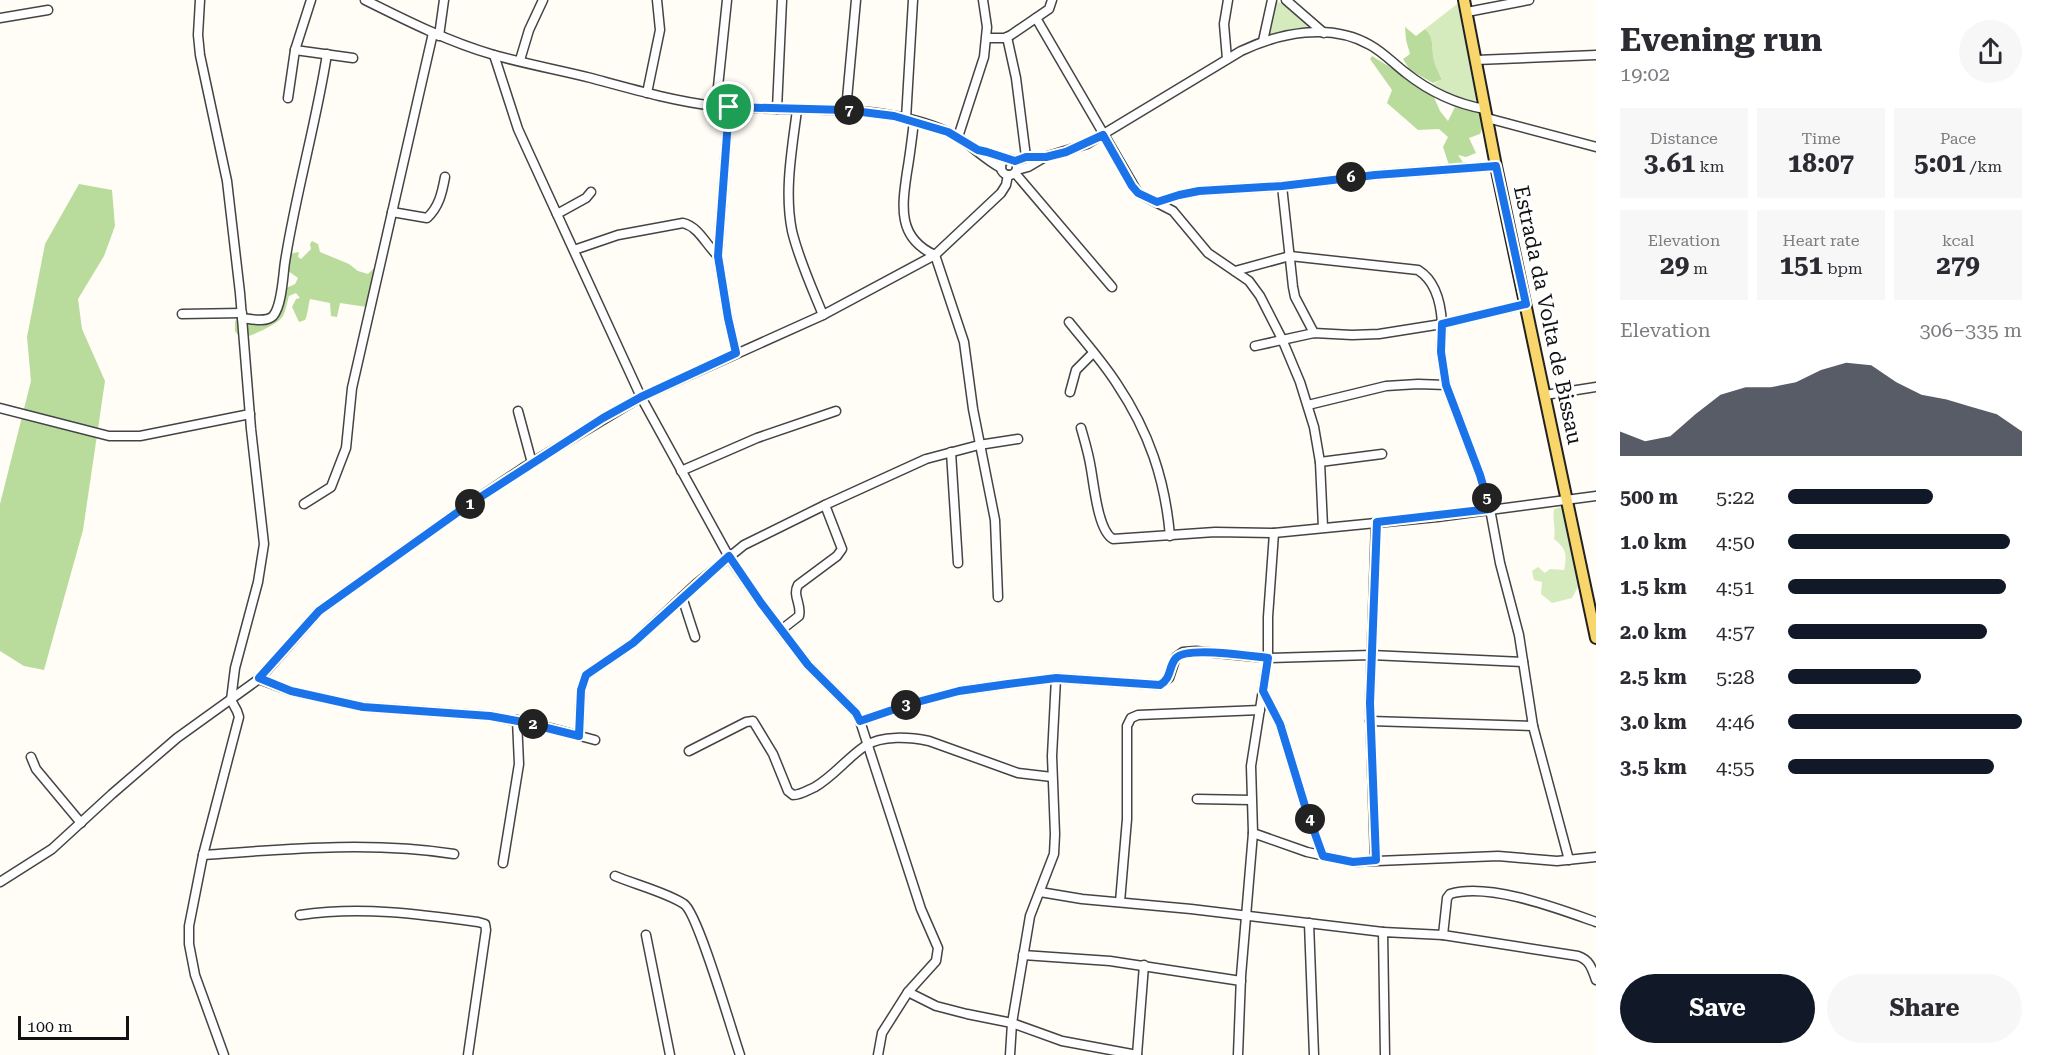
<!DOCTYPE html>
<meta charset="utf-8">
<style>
:root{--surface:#fff;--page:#f7f7f7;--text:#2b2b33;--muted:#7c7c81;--accent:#111827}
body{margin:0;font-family:"Roboto Serif",serif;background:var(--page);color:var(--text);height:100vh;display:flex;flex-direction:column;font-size:22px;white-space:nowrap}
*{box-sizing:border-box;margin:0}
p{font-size:20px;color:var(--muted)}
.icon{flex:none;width:33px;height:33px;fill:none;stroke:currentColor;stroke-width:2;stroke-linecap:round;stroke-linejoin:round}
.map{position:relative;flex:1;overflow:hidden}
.side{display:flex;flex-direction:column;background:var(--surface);width:450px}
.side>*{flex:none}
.scale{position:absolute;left:18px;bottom:15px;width:111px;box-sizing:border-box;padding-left:6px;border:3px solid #111;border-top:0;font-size:16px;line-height:21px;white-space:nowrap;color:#111;-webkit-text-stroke:4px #fff;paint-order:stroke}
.pin{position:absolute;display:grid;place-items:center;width:51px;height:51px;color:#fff;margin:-26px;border:3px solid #fff;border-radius:50%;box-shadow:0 2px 6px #0007}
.km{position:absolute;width:30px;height:30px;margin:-15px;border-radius:50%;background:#222;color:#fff;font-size:16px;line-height:30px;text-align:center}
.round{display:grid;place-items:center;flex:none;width:63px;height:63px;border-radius:32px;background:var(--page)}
.summary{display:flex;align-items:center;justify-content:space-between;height:102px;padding:0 24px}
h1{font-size:33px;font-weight:700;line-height:45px}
.stats{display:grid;grid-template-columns:repeat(3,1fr);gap:9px;height:102px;padding:6px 24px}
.stats div{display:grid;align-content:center;border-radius:0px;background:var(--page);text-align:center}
.stats b{font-size:26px;font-weight:700}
.stats small{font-size:16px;font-weight:400}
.stats p{font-size:16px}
.chart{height:168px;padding:12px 24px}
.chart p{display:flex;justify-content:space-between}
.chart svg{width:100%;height:108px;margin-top:6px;fill:var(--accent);opacity:.7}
.cta{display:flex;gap:12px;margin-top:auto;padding:12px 24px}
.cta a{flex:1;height:69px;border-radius:36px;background:var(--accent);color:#fff;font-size:24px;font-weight:700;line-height:69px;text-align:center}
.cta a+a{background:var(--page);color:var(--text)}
ul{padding:0 24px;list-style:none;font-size:20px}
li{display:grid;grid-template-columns:96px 72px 1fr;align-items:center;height:45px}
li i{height:15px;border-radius:8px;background:var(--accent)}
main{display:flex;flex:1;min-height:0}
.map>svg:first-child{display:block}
.green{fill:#d5ebbd}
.forest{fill:#b9dc9c}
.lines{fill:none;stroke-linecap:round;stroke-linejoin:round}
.minor-casing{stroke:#444;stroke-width:11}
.major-casing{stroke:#222;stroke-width:14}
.minor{stroke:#fff;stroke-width:8}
.major{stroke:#f9d66b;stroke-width:10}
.route-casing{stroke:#fff;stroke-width:12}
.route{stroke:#1a73e8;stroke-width:8}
.labels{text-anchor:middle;stroke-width:6;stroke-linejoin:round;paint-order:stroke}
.street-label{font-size:21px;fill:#111;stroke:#fff}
</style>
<main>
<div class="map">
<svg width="1596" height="1055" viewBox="0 0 1596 1055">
<rect width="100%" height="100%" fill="#fffdf5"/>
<g class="green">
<polygon points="1275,0 1305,17 1313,25 1266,39"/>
<path d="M1461 1 1478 93 1477 100 1470 103 1440 92 1433 85 1442 78C1439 73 1435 66 1434 60 1431 48 1435 38 1425 29Z"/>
<path d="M1561 507 1567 512 1580 583 1572 598 1552 603 1541 594 1542 582 1534 580 1532 571 1538 567 1545 573 1550 569 1564 570C1567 556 1567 549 1554 539 1556 528 1552 519 1554 509Z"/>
</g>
<g class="forest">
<path d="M1405 27 1416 36 1425 29C1435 38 1431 48 1434 60 1435 66 1439 73 1442 79L1433 83 1410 70 1403 59 1410 54 1406 40Z"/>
<polygon points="1372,56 1432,93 1440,111 1448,121 1455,107 1482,114 1483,126 1480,134 1469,138 1476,153 1466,157 1458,155 1466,167 1460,173 1451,171 1443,147 1448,137 1439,129 1418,130 1387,103 1392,90 1370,59"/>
<polygon points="79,184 112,190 115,226 104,256 78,299 82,329 105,381 83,530 44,670 24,666 0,651 0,504 31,381 27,337 45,244"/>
<path d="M312 241 318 244 320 252 349 264 358 271 368 274 375 267 380 285 367 307 340 303 337 317 331 316 330 303 310 299C308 306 308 314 305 320L299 322 292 307 296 299 300 298 296 293 289 296C287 302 286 310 283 316 279 324 248 338 240 338L235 331V321L245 314 251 313 254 316 266 320 276 308C276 290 281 291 295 284L298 278 284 268 288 254 299 252 298 257 301 259 311 249 310 244Z"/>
</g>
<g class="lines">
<defs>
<g id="minor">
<polyline points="200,0 198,35 200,55 227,181 240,293 251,429 264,544 258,582 235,668 231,700 237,711 239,717 203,855 189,926 189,944 195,975 224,1055"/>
<path d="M365 0C407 21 449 42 494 55 526 64 559 70 591 78 632 89 673 101 715 106 792 114 875 99 948 132 968 141 982 158 1001 168"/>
<polyline points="1286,0 1324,33"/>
<polyline points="1467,12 1529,0"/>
<polyline points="0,18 48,10"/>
<polyline points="1036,18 1138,193 1173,211 1208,253 1249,281 1260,296 1282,339 1300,382 1314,427 1320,462 1323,527"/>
<polyline points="439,36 444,0"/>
<polyline points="1007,37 1016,78 1026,157"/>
<polyline points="987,38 1005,38 1011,35 1049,9 1052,0"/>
<polyline points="1263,41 1272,0"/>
<polyline points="295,50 353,58"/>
<polyline points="494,55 518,129 528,151 641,397 729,557 761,603 808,665 856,713 860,721 921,909 938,948 936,961 908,992 936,1006 967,1014 1012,1023 1062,1041 1137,1055"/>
<polyline points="1227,59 1224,24 1228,0"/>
<polyline points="520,60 529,30 543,0"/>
<polyline points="1476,60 1596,55"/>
<polyline points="647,93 660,30 657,0"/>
<polyline points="288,98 295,50 311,0"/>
<polyline points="716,106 727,0"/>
<polyline points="729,107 718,256 728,318 736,353"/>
<polyline points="777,109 782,0"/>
<path d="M797 110C792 149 784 192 792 231 799 260 812 288 823 315"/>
<polyline points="846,110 856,0"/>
<polyline points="1487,118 1596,147"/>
<polyline points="906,119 913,0"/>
<path d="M914 121C912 138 910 155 907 172 902 206 897 238 935 255L964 342 973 409 995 520 998 597"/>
<polyline points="958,137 984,57 987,27 983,0"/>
<polyline points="978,150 987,152 1006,160"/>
<circle cx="1009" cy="167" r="8"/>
<path d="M1015 161 1026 157H1045L1087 144 1241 51C1279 33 1330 22 1370 45 1383 52 1394 64 1406 73 1430 92 1456 104 1485 109"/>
<polyline points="1017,170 1028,167 1045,157"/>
<polyline points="1015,173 1112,287"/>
<polyline points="1282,186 1293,287 1295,297 1314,333"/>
<polyline points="1157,202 1179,195 1199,191 1282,186 1375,175 1496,166"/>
<path d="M392 212 427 218C439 207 442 193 445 177"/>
<polyline points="557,214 586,198 591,192"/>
<path d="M574 250 618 235 683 223C699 227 706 245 718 256"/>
<path d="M1235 271 1290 256 1418 270C1436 281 1441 304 1442 324L1526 304"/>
<polyline points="182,314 242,313"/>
<path d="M242 318C251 319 266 323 273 316 282 306 283 275 285 262 296 192 316 124 327 54"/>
<path d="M1069 322C1085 342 1103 362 1117 384 1149 432 1165 479 1170 536"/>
<polyline points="1255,346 1314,333 1352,335 1379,334 1442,324 1441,352 1446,385 1480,475 1490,509 1500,563 1519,635 1533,726 1370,721"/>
<polyline points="1070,392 1076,370 1093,353"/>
<polyline points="1545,395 1596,387"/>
<polyline points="1308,405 1386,386 1418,384 1446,385"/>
<polyline points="0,408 109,436 140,436 250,414"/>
<polyline points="518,411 532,463"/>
<path d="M1081 428C1085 442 1089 455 1091 469 1094 485 1098 531 1113 539L1215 532 1274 533 1437 517 1596 496"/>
<polyline points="951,452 958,563"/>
<polyline points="1320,462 1382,454"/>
<polyline points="681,471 757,438 836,411"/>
<polyline points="304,504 331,487 346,448 352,388 433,33"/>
<polyline points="682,597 695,637"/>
<path d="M781 630 799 616C802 604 792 596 798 585L837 556 842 549 825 505"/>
<polyline points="259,679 291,691 363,707 491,716 554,729 595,740"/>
<polyline points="1263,691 1280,724 1305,806 1323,856"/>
<polyline points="860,721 910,704 959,691 1008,684 1056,678 1160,685 1169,678 1176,657 1183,652 1196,651 1268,658 1371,655 1523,662"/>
<polyline points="1533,726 1569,860"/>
<polyline points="579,736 581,690 586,675 633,643 696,584 744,545 825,505 926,459 979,445 1018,439"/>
<path d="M689 751 746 722 753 721 773 754 788 791 793 795C801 795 808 790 815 787 834 776 847 758 865 746 882 735 910 737 929 741L1018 773 1052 777"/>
<polyline points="31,757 36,769 81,823"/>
<polyline points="1197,799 1251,800"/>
<polyline points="1253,833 1307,852 1353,862 1498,856 1557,861 1596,857"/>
<path d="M203 855C285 849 372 841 454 854"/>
<polyline points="1375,860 1370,703 1376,523"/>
<polyline points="503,863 519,764 517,720"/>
<path d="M615 876C634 884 668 893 684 904 698 913 732 1032 740 1055"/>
<polyline points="0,882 52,849 112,794 177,738 259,679 319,611 465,507 523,468 641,397 823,315 935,255 1001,193 1006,185 1008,175"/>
<polyline points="1040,892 1082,899 1191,909 1383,932"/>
<polyline points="1120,902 1127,819 1127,726 1131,718 1138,715 1260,710"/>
<path d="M300 915C360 906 419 914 478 922L485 924 486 930 468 1055"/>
<polyline points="1309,923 1314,1055"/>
<polyline points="646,935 670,1055"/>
<path d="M1443 935 1447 898 1450 894C1489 882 1559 909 1596 922"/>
<polyline points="1023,955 1110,961 1241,981"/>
<polyline points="878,1055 882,1033 908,992"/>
<polyline points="1010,1055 1012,1023 1030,916 1054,854 1055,834 1052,756 1056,678"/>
<polyline points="1137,1055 1144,965"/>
<polyline points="1238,1055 1241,976 1253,833 1251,766 1268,658 1268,617 1274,533"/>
<path d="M1385 1055 1383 932 1443 935 1578 956C1590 960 1592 969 1596 980"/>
</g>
<polyline id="major" points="1464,0 1496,166 1596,638"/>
</defs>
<use href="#minor" class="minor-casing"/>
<use href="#major" class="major-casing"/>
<use href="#minor" class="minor"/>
<use href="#major" class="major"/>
</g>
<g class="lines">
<defs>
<path id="route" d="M729 107 846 110 894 116 948 132 978 150 987 152 1015 161 1026 157H1046L1066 152 1103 135 1132 186 1138 193 1157 202 1179 195 1199 191 1282 186 1375 175 1496 166 1526 304 1442 324 1441 352 1446 385 1480 475 1490 509 1377 522 1370 703 1376 860 1353 862 1323 856 1305 806 1280 724 1263 691 1268 658C1251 656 1187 646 1176 658 1168 667 1172 678 1160 685L1056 678 1008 684 959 691 910 704 860 721 856 713 808 665 761 603 729 556 633 643 586 675 581 690 579 736 523 722 490 716 363 707 291 691 259 678 319 611 465 507 603 418 641 397 736 353 728 318 718 256Z"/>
</defs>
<use href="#route" class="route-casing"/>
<use href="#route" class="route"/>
</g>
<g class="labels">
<g class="street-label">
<text transform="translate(1548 315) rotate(78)" y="7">Estrada da Volta de Bissau</text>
</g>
</g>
</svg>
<div class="scale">100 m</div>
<div class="pin" style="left:729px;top:107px;background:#1e9e55"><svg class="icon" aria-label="arrive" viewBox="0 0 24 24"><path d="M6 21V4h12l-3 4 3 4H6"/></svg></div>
<b class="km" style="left:470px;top:504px">1</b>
<b class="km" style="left:533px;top:724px">2</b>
<b class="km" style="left:906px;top:705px">3</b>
<b class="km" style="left:1310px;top:819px">4</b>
<b class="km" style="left:1487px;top:498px">5</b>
<b class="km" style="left:1351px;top:177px">6</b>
<b class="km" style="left:849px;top:110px">7</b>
</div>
<section class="side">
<div class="summary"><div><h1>Evening run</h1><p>19:02</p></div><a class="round"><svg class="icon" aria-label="share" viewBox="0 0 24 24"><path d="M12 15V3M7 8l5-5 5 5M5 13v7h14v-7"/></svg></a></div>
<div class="stats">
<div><p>Distance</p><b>3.61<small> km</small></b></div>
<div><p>Time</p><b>18:07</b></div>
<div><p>Pace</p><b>5:01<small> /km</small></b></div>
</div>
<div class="stats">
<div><p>Elevation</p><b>29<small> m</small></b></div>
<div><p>Heart rate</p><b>151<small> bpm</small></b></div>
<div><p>kcal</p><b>279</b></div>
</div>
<div class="chart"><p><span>Elevation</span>306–335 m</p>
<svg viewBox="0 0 160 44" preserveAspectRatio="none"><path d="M0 44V34L10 38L20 36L30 27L40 19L50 16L60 16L70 14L80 9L90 6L100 7L110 14L120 19L130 21L140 24L150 27L160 34V44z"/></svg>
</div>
<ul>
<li><b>500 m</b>5:22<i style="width:62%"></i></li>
<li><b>1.0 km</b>4:50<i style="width:95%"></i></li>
<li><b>1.5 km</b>4:51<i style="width:93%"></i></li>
<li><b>2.0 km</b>4:57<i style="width:85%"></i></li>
<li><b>2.5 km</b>5:28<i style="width:57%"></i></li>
<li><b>3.0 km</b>4:46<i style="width:100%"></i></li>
<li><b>3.5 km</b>4:55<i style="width:88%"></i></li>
</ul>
<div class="cta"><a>Save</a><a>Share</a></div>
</section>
</main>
